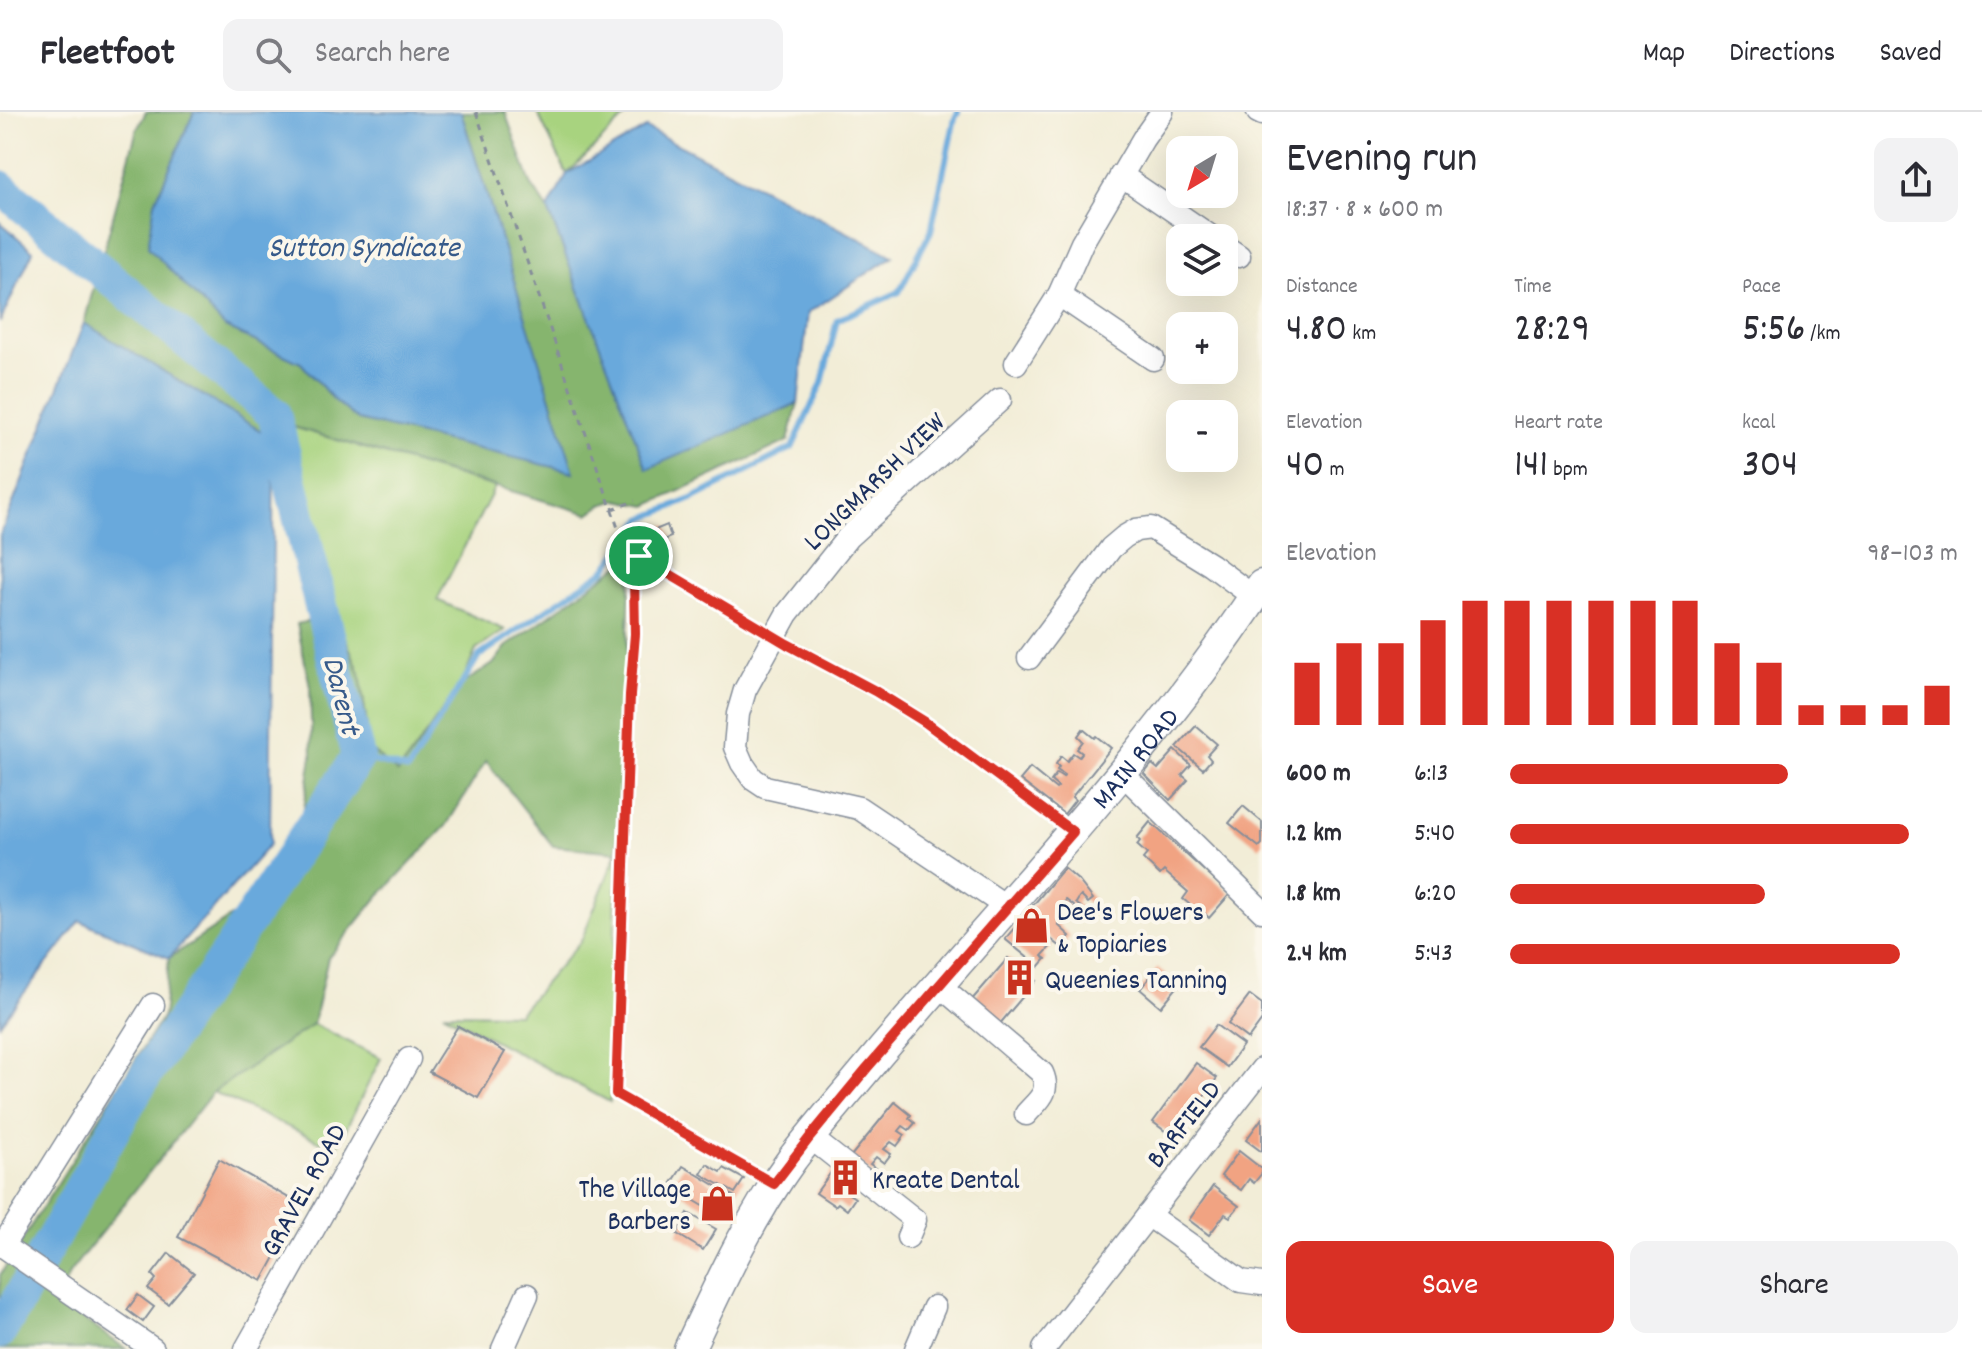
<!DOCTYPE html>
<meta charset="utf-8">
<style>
:root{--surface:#fff;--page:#f2f2f3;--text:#2b2b33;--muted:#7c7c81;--line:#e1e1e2;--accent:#d93025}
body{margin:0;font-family:Dekko,sans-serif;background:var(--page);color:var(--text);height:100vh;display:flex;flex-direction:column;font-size:30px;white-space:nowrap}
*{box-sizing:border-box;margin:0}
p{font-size:26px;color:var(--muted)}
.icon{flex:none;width:44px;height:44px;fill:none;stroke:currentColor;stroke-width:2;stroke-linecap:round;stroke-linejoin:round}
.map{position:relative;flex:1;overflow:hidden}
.details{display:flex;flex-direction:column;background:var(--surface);width:720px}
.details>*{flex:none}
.needle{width:52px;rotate:218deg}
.fabs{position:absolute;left:1166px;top:24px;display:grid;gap:16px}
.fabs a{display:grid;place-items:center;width:72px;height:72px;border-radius:16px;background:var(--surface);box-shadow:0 8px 32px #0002;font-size:40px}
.pin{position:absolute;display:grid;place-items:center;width:68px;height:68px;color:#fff;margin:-34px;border:4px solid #fff;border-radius:50%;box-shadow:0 2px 8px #0007}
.round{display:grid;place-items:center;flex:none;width:84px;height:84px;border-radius:16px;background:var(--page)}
.overview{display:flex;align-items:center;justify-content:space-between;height:136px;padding:0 24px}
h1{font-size:44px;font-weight:600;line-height:60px}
.metrics{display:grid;grid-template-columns:repeat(3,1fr);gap:12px;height:136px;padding:8px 24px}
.metrics div{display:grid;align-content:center}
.metrics b{font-size:40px;font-weight:600}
.metrics small{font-size:22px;font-weight:400}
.metrics p{font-size:22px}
.chart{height:224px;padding:16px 24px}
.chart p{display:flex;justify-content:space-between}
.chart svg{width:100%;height:144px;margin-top:8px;stroke:var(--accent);stroke-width:6}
.primary-button{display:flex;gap:16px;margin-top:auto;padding:16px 24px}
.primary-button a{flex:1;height:92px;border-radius:16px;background:var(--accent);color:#fff;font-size:32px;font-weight:600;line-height:92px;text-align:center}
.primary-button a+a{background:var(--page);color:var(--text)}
ul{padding:0 24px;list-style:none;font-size:26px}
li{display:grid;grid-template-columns:128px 96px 1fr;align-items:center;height:60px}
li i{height:20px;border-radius:10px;background:var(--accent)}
header{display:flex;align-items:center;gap:48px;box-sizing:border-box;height:112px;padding:0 40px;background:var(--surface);border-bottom:2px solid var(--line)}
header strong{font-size:38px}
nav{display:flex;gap:44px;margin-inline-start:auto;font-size:28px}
.search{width:560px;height:72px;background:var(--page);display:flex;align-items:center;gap:20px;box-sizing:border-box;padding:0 28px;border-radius:16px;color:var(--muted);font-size:30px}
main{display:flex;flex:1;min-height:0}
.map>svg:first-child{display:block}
.green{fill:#a8d37f;stroke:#62816e;stroke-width:2}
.forest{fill:#86b56e;stroke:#507266;stroke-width:2}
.water{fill:#69a9dc;stroke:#426c9d;stroke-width:2}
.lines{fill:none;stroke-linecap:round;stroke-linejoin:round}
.stream{stroke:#69a9dc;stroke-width:6}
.river{stroke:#69a9dc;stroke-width:34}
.building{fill:#f1a382}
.minor-casing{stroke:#868e9a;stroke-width:25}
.major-casing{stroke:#868e9a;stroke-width:33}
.path{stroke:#868e9a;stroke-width:3;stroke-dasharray:6 6;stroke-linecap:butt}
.minor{stroke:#fff;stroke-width:22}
.major{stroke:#fff;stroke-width:30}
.route-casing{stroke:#fff;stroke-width:16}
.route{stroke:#d93025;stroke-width:10}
.labels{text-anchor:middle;stroke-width:8;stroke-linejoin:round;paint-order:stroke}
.street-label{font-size:28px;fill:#1b2f5e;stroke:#fbf7ec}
.poi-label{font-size:28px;fill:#1b2f5e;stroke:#fbf7ec;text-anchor:start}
.water-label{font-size:30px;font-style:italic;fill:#365a8a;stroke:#fbf7ec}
</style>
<header>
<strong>Fleetfoot</strong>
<div class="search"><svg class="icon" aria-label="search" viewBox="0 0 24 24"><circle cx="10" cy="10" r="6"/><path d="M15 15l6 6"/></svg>Search here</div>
<nav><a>Map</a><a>Directions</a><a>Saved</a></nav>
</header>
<main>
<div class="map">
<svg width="1262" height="1237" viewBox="0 0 1262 1237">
<rect width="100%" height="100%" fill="#fbf7ec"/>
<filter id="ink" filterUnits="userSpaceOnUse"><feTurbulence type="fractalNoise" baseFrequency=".0125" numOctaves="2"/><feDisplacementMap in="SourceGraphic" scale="16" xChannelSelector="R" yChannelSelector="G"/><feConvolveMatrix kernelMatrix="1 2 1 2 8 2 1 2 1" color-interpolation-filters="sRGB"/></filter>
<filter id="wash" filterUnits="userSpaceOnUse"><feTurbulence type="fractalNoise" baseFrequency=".006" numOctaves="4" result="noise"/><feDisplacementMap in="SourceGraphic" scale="32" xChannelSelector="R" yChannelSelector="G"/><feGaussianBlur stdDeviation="1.8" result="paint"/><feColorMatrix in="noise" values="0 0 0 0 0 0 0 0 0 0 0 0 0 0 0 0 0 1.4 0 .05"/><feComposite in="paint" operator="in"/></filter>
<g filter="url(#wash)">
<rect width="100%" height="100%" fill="#f2edd7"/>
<g class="green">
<polygon points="537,0 630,0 567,62"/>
<polygon points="293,315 495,375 437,488 505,518 476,538 461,572 398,661 370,637 360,561 335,502"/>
<polygon points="617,740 610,990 443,901 518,902 581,829"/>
<polygon points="313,912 381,946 336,1037 213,980"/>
</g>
<g class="forest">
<polygon points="146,0 194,0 155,90 225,215 301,251 334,288 573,360 461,0 505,0 531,72 548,97 647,356 798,291 788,329 647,394 618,388 602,393 589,402 294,315 274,327 84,211 137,17"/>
<polygon points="626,448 631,458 617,740 553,734 486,649 446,714 378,785 328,846 313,912 213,980 70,1160 57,1189 126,1237 0,1237 0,1163 163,904 169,846 261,785 301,715 312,644 310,574 297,512 335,502 360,561 370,637 398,661 462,572 493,552 506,535"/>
</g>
<g class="water">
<polygon points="194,0 461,0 574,360 358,308 334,288 301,251 225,215 148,135 155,90"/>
<polygon points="646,16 893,144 808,201 798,291 647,357 548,97 567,62"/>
<polygon points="0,110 33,139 0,210"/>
<polygon points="84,211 274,327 270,732 169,846 80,809 0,912 0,424"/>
</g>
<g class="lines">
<polyline class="stream" points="358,645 408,658 479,544 605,458 642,407 692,387 792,336 822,271 837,208 899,180 931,119 955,6 958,0"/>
<polyline class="river" points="0,75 274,302 358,645 137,976 0,1220"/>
</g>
<g id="blocks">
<g class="building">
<polygon points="667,413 671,425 645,435 638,425"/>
<polygon points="1196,614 1217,632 1207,643 1211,648 1203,657 1177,635"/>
<polygon points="1083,617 1094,626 1096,624 1111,636 1072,685 1075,688 1064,702 1020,668 1030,656 1056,677 1058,675 1051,669 1057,661 1063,665 1064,663 1057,658 1059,655 1056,652 1061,644 1067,649 1073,641 1079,645 1082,641 1077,637 1083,629 1078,624"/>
<polygon points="1175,638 1191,653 1182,663 1188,668 1170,688 1144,662 1152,652 1158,657"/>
<polygon points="1243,694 1262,710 1262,732 1259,735 1229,711"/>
<polygon points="1150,710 1230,782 1209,806 1201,798 1199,800 1183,787 1188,780 1164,759 1160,763 1143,747 1147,742 1137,733 1140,729 1137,726"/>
<polygon points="1064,756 1079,769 1093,787 1088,791 1081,784 1079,786 1076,791 1084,798 1079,803 1074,799 1074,794 1066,788 1064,791 1072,797 1058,813 1070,824 1061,835 1042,820 1040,823 1052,833 1042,844 1046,847 1039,855 1005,827"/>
<polygon points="1008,846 1036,869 998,914 970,890"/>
<polygon points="1158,856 1179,873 1161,895 1140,877"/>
<polygon points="1250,883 1262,892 1262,908 1248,927 1228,912"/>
<polygon points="1216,913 1243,933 1227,955 1199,935"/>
<polygon points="458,914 505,940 478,986 429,960"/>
<polygon points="1196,951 1217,966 1173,1025 1153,1010"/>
<polygon points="895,990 911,1003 909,1006 915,1011 909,1018 903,1014 899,1019 905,1023 897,1034 891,1030 884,1037 891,1042 884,1051 876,1045 870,1052 877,1057 872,1062 851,1044"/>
<polygon points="1262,1006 1262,1040 1246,1028"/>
<polygon points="1239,1039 1262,1057 1262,1061 1254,1071 1249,1067 1241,1078 1221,1064"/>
<polygon points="219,1047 303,1094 262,1169 178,1125"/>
<polygon points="707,1052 721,1060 724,1056 744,1067 735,1081 701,1062"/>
<polygon points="837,1052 853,1071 846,1080 855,1086 847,1098 838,1091 835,1094 816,1081"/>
<polygon points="683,1054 735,1085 722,1105 670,1074"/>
<polygon points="1213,1074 1239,1094 1230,1105 1225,1102 1209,1123 1189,1108"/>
<polygon points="688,1101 716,1117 703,1138 677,1122"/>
<polygon points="169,1141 194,1161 168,1192 148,1177 156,1167 152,1163"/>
<polygon points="138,1183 154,1195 143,1210 127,1198"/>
</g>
</g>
</g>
<g filter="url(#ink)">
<use href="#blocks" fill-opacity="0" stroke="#868e9a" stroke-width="2"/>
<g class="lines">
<defs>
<g id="minor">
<polyline points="1258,0 1262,2"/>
<polyline points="1121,63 1213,126"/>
<polyline points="1224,134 1239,144"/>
<polyline points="1059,183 1153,247"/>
<polyline points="1016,251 1059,183 1082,131 1143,27 1162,0"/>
<polyline points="1000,288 848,425 787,502 745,578 738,602 735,635 742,651 753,667 765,675 859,696 1007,795"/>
<polyline points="1029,546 1111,436 1124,425 1136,418 1151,416 1211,453 1254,485"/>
<polyline points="1122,661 1262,799"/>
<path d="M938 872 1042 961C1051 981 1038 988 1026 1002"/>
<polyline points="810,1025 915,1108 908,1125"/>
<polyline points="1148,1103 1241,1169 1262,1172"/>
<polyline points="0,1132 153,1237"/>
<polyline points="3,1133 153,893"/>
<polyline points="246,1237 409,947"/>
<polyline points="503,1237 527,1183"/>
<polyline points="916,1237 934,1195"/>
<polyline points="1044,1237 1262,957"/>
</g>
<g id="major">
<path id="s1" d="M689 1237C720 1171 750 1105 793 1046 820 1011 850 977 878 943 1009 789 1151 642 1262 473"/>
</g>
</defs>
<use href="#minor" class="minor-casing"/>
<use href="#major" class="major-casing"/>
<g class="path">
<polyline points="476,0 619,419 621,429 647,449 756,513"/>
<polyline points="612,397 635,389"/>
<polyline points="639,444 634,465 635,522 630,583 625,708 616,982 753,1060"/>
<polyline points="793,536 875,579 925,610 1054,706"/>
</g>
<use href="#minor" class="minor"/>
<use href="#major" class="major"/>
</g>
</g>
<g class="lines" filter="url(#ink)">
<defs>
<polygon id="route" points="639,444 787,532 875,579 925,610 1073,720 867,956 810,1025 774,1072 616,982 630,583 635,522 634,465"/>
</defs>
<use href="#route" class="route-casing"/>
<use href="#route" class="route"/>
</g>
<defs>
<symbol id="shop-bare" viewBox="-9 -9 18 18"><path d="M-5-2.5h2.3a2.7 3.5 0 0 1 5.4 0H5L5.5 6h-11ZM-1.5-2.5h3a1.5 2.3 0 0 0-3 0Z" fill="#c8321e" stroke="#fbf7ec" stroke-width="2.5" paint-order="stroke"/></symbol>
<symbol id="building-bare" viewBox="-9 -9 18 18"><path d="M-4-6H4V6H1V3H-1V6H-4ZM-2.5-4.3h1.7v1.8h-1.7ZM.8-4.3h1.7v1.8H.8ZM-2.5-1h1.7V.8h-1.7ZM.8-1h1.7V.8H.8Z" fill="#c8321e" stroke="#fbf7ec" stroke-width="2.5" paint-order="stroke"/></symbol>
</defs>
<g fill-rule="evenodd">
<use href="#shop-bare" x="1006" y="788" width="51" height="51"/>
<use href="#building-bare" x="994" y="840" width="51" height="51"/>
<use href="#building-bare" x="820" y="1040" width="51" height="51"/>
<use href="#shop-bare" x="692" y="1066" width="51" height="51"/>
</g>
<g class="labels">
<g class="street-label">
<text transform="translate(873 368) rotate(-44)" y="10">LONGMARSH VIEW</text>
<text dy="10" stroke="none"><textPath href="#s1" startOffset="744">MAIN ROAD</textPath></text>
<text transform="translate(1182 1011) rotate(-52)" y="10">BARFIELD</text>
<text transform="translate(302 1077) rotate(-61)" y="10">GRAVEL ROAD</text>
</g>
<g class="poi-label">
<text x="1057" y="808">Dee's Flowers<tspan x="1057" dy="32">&amp; Topiaries</tspan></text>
<text x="1045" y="876">Queenies Tanning</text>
<text x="872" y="1076">Kreate Dental</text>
<text x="691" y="1085" text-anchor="end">The Village<tspan x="691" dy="32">Barbers</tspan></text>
</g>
<g class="water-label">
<text x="364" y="144">Sutton Syndicate</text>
<text transform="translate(343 583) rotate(76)" y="10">Darent</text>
</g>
</g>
</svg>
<div class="fabs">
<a><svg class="needle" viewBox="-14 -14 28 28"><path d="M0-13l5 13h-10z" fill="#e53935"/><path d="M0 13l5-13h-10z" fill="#7c7c81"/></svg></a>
<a><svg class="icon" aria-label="layers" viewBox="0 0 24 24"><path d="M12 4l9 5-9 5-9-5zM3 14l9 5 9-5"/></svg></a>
<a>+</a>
<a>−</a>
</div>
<div class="pin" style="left:639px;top:444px;background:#1e9e55"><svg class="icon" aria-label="arrive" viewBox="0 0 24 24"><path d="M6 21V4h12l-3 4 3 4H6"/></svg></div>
</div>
<section class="details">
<div class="overview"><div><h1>Evening run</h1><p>18:37 · 8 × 600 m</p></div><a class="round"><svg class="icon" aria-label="share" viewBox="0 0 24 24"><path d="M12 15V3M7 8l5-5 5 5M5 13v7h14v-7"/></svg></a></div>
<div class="metrics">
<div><p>Distance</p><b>4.80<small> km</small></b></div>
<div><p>Time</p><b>28:29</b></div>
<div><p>Pace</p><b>5:56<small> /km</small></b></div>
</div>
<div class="metrics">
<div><p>Elevation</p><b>40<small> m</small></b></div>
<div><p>Heart rate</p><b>141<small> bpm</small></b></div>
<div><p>kcal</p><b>304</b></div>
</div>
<div class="chart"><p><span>Elevation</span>98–103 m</p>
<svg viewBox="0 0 160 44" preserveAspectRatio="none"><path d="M5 44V25M15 44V19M25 44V19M35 44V12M45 44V6M55 44V6M65 44V6M75 44V6M85 44V6M95 44V6M105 44V19M115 44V25M125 44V38M135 44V38M145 44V38M155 44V32"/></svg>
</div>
<ul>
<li><b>600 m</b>6:13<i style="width:62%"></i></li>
<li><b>1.2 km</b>5:40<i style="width:89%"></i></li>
<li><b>1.8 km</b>6:20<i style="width:57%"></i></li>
<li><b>2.4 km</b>5:43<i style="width:87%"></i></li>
</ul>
<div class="primary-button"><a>Save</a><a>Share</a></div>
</section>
</main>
